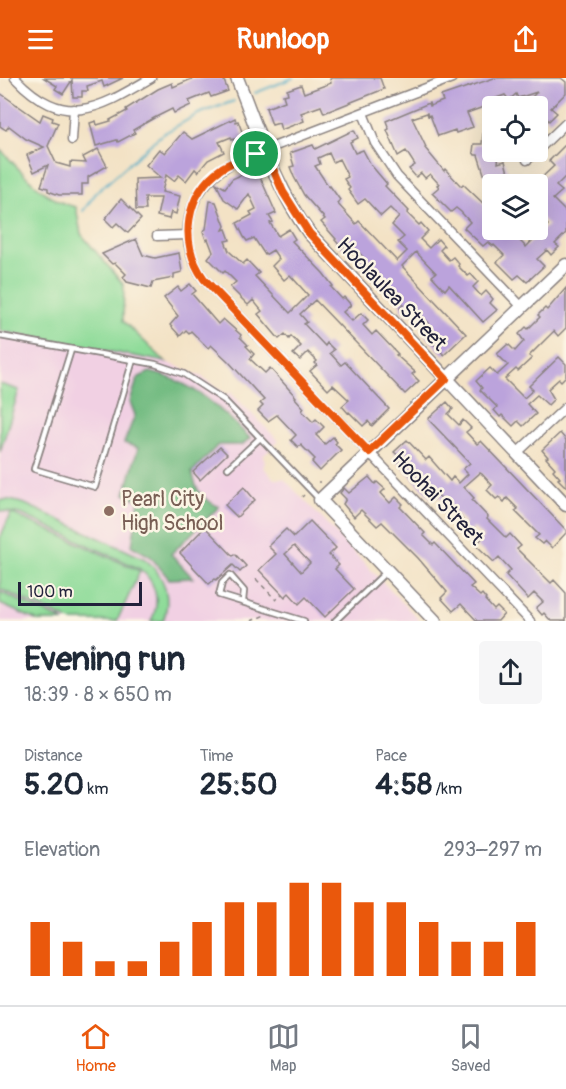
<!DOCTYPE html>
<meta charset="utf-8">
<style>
:root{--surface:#fff;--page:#f6f6f7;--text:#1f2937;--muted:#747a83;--line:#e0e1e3;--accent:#ea580c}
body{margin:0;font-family:Pangolin,sans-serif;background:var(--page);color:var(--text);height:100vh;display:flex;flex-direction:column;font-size:22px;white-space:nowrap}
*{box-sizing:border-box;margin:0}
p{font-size:20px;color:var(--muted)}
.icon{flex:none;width:33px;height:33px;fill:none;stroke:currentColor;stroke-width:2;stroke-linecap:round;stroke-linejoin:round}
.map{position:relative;height:543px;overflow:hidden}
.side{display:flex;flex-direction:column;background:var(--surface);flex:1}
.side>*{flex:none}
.tools{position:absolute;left:482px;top:18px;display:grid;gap:12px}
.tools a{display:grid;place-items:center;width:66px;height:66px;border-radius:6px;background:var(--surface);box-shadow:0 6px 24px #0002;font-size:30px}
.scale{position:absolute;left:18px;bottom:15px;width:124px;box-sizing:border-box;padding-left:6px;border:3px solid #22223b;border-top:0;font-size:16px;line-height:21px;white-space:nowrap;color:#22223b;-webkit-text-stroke:4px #fcf5e5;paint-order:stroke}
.pin{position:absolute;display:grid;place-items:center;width:51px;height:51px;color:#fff;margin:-26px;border:3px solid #fff;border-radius:50%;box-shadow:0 2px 6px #0007}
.round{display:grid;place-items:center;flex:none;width:63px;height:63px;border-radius:6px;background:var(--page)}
.overview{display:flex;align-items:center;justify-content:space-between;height:102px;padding:0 24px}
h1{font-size:33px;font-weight:700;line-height:45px}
.figures{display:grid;grid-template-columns:repeat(3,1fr);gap:9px;height:102px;padding:6px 24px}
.figures div{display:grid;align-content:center}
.figures b{font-size:30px;font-weight:700}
.figures small{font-size:16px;font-weight:400}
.figures p{font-size:16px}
.chart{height:168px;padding:12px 24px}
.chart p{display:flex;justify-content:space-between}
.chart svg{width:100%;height:108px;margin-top:6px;stroke:var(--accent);stroke-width:6}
header{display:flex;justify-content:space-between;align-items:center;height:78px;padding:0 24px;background:var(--accent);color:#fff;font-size:27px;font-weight:700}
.tabs{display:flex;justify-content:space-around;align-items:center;height:84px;border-top:2px solid var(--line);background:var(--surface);font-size:16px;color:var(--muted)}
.tabs a{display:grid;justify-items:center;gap:3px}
.tabs .selected{color:var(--accent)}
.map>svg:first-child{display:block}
.built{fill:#f1d0e3}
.green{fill:#8edb99;stroke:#587e6a;stroke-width:1.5}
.forest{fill:#72bb81;stroke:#4a6e5e;stroke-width:1.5}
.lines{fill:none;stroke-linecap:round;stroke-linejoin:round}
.stream{stroke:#44a9c4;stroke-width:2}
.building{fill:#bba3dc;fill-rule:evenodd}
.lane-casing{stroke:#8a8280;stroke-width:8}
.street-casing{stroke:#8a8280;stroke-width:11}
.secondary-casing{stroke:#8a8280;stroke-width:15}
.path{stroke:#8a8280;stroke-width:1.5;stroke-dasharray:4.5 4.5;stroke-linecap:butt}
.lane{stroke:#fff;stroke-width:4.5}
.street{stroke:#fff;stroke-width:8}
.secondary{stroke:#fff;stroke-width:12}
.route-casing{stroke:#fff;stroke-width:12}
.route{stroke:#ea580c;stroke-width:8}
.education-dot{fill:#8d6e63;stroke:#fcf5e5;stroke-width:2}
.labels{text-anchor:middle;stroke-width:5;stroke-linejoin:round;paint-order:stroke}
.street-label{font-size:21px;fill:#22223b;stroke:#fcf5e5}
.education-label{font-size:21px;fill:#785e54;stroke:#fcf5e5;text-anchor:start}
</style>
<header><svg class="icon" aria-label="menu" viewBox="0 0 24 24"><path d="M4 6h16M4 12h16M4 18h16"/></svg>Runloop<svg class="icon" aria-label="share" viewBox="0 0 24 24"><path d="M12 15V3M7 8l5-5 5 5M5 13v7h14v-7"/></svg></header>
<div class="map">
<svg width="566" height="543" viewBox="0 0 566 543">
<rect width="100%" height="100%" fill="#fcf5e5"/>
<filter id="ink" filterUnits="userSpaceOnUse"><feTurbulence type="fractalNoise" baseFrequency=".0167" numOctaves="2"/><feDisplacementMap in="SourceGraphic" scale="12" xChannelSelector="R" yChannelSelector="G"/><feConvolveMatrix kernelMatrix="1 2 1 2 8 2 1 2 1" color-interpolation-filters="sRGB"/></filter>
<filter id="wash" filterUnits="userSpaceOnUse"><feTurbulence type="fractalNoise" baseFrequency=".008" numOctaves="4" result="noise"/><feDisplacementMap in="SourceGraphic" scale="24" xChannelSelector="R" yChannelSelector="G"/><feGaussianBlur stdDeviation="1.35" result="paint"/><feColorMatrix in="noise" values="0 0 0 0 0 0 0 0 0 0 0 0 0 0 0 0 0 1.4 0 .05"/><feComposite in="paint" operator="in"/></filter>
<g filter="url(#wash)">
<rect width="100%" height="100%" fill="#f3e2c5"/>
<polygon class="built" points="0,253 166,284 203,299 227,317 230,314 279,363 263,378 265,384 263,389 274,401 284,401 420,543 0,543"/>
<g class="green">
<path d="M0 71C22 94 45 123 76 129L81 156 124 207 123 243 166 284 0 253Z"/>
<polygon points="0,306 19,312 0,374"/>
<path d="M0 422H10L25 426 145 481C165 497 172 520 163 543H151C161 524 156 504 140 491L21 436 0 433Z"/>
<polygon points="11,435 140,493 117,543 71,543 0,511 0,460"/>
<polygon points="0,514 64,543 38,543 0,526"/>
</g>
<path class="forest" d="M150 294C193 303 220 330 250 360L242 367H218L192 394C197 415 200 419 219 429L171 476 193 500 169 501 150 478 132 468 139 422 125 416 138 370 124 365 135 337 130 324 136 305 139 299Z"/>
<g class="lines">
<g class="stream">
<polyline points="255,15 293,0"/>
<polyline points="83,133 96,115 161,57 198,36 234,23"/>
</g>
</g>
<g id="blocks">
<g class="building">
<polygon points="44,0 123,0 104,9 102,3 87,8 88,13 82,13 82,19 73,19 72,2 63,16 55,11 57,8"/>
<polygon points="194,0 223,0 228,13 211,19 209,15 189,23 191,27 174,35 172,31 154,40 133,52 135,55 118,64 117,62 96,68 90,45 96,43 97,47 111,43 110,42 127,33 126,31 158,11 172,5 173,9"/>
<polygon points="333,0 380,0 384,11 324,35 321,28 301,35 304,43 281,52 279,45 272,47 266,30 285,23 283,17 288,16 287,12 301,7 304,15 331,5 330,1"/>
<polygon points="494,0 561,0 566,4 566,15 551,30 557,35 549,43 543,36 537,42 537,28 523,28 537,14 518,20 516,16 509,22 505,17 488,23 489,27 467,35 473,49 456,55 455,52 438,58 430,37 428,38 427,35 412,40 426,69 425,70 444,93 445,91 461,108 463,106 487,129 484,132 492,140 492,152 509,152 526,169 548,147 537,136 537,125 541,121 537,116 537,104 554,88 549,83 566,66 566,98 556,108 562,113 553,121 566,134 566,155 555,166 559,169 551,177 547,172 537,181 544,188 527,204 519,197 514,201 497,184 504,177 494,167 493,168 488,164 483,168 464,150 470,144 461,134 456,130 451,134 432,115 439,109 437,107 439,106 430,96 425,100 421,95 416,99 409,91 415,87 406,73 398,78 387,52 389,51 386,43 429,25 430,28 443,23 441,18"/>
<polygon points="0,15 40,43 43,36 53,40 52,43 58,45 48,68 56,85 70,89 70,84 86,85 83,79 98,71 107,88 88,99 88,106 82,106 82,117 59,117 48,113 48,110 41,108 48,87 34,94 27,77 44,69 26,61 9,48 6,52 0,48"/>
<polygon points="235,40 236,44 238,43 246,64 237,68 234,61 232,62 231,59 219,64 224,74 208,82 198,94 195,91 186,103 179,97 174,103 166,97 162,114 180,118 176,136 171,134 169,141 157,138 161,120 145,120 146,132 136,132 135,101 161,100 146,87 159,71 165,75 183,54 192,61"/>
<path d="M354 52 358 60 350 64 355 75 363 72 371 87 387 106 385 108 409 133 407 135 419 147 421 145 428 153 420 161 429 170 438 161 444 168 440 172 449 182 453 179 459 186 458 188 468 198 471 196 478 204 473 209 481 218 486 213 493 221 490 225 497 232 483 244 449 207 445 212 432 198 436 195 416 174 402 188 466 256 444 277 421 252 429 245 419 235 417 237 412 233 407 237 400 230 403 227 392 216 391 218 357 185 363 179 354 169 352 170 347 165 342 170 335 162 336 161 321 144 325 141 304 117 294 99 290 89 294 88 290 75 313 67 315 71ZM329 75 333 84 339 81 348 99 344 101 350 110 348 112 358 126 365 121 381 138 390 130 399 139 392 147 404 159 398 164 407 173 397 183 359 143 356 146 337 125 340 122 330 108 329 109 315 88 320 86 318 80Z"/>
<polygon points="483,55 492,56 492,74 499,74 498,85 505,83 508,95 486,102 478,77 475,77 473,74 474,66 482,66"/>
<polygon points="256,90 276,135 269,138 273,144 270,145 278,158 289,151 295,161 292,163 323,195 333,208 331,209 342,221 344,219 351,227 343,234 352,243 361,235 368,242 363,247 372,257 376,253 398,276 396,277 415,294 412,296 419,303 405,316 315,222 300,236 307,244 304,246 325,268 327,265 334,272 330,275 341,287 345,284 389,331 372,348 368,343 363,348 349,334 348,335 342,328 349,322 333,307 328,312 310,293 317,287 315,285 317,283 308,274 300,282 293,276 301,268 291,258 289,261 285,256 279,261 258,236 262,233 253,222 248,227 230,209 236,204 225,193 223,195 208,180 213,174 208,161 206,162 203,153 206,151 210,123 216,124 225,148 223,152 226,151 230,162 225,163 229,173 243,186 247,182 259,195 255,198 290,235 308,217 290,197 284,202 272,188 279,181 273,172 265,177 254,160 247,163 244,159 237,145 252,137 250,134 256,131 249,116 238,131 224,121 216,105 225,110 232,101"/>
<polygon points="121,121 141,141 128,155 117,145 113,149 105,141"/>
<polygon points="136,161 143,177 155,180 179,175 182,194 174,196 174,200 153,204 151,210 127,204 123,199 126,196 115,185 112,186 102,176"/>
<polygon points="190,206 196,213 192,216 218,246 223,241 241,257 240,259 248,267 246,268 254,276 250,281 265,295 270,290 296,319 295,320 304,330 302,333 313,344 316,341 324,349 316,357 325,366 333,359 337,364 335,366 341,372 320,393 312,384 315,381 301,367 298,369 291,362 296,357 277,337 268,343 258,333 263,328 260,325 264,322 228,283 211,267 208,270 191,253 189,255 186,252 180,258 170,247 178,238 164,220 178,209 181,213"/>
<polygon points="566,210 566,250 558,258 554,253 529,278 532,280 518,293 516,291 505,301 524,320 533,312 529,308 559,279 566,286 566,298 561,303 559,301 548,311 554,321 548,327 537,317 527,326 536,336 523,348 518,343 513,348 502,337 500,339 494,332 497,329 480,312 482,310 476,303 490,290 497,297 508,287 497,276 508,266 515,273 524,263 519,256 526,249 528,251 540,239 538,237 545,230 547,232"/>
<polygon points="447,324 453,331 448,336 459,347 463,342 471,350 466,354 477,366 481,363 566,452 566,455 552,470 545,463 542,466 535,460 539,457 515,433 518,431 507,420 504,424 499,419 496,421 487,412 492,407 482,396 480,395 464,409 474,420 472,422 488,439 487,441 506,460 510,456 521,468 517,471 551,505 554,502 566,515 566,543 551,543 544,535 542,537 536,530 543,524 534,515 528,521 506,497 511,492 499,479 494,484 476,467 483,459 474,450 467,457 460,450 465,446 458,435 451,441 445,435 450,430 438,417 433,422 397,382 400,379 394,374 407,362 426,382 429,379 450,403 453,399 459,405 468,396 463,391 470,385 428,341"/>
<polygon points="560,355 566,362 566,409 558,401 560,400 553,392 555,390 546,380 548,379 542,372"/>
<polygon points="220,369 227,376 200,402 193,394"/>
<polygon points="369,399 375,406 377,404 385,411 381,415 390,425 396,419 403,426 400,429 425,455 423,457 433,467 435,465 474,506 470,509 480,518 482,516 486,521 485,522 494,532 497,529 504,536 498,543 477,543 461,526 453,533 441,520 447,514 418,480 382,444 377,448 361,432 354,439 348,432 343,426 346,421 340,415 344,410 349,415"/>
<polygon points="244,409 255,422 237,439 225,427"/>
<path d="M310 443 336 470 329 477 339 487 335 491 354 511 325 539 306 519 299 526 289 515 285 519 259 492 276 476 268 468 286 451 294 459ZM294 468 310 485 301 494 285 476Z"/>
<polygon points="205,449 233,478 235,476 246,488 240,494 233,487 216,502 215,501 209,506 180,475"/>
</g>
</g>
</g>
<g filter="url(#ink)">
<use href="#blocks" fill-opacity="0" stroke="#8a8280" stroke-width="1.5"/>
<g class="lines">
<defs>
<g id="lane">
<polyline points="0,258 155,286 184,296 224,322 320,422"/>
<polyline points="71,272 34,391 95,409 133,282"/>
<polyline points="228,390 260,360"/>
<polyline points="243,523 244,513 230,497 222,505 219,517 304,543"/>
<polyline points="335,543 387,493"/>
</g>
<g id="street">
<path d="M15 0C65 52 98 31 151 0"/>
<path d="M452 0 239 82C191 103 171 156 204 201L530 543"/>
<polyline points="363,35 375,65 397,98 522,229"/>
<polyline points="72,62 74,31"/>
<polyline points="537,73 566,45"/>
<polyline points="527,82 537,74"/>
<polyline points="157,158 188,157"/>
<polyline points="517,375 566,329"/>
</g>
<g id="secondary">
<path d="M237 0C258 53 275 108 309 155L566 427"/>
<polyline points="435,543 320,422 566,187"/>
</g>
</defs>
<use href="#lane" class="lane-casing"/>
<use href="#street" class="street-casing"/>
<use href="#secondary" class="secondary-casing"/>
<g class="path">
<polyline points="319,403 319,405"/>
<polyline points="302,419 304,417"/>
<polyline points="256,501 276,522 282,516"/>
<polyline points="251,543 265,537"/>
</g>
<use href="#lane" class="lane"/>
<use href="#street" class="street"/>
<use href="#secondary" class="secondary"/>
</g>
</g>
<g class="lines" filter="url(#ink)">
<defs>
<path id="route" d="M265 72 283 114 309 155 446 301 369 374 204 201C178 165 185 115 222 90 235 82 251 78 265 72Z"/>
</defs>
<use href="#route" class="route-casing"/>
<use href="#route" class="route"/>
</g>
<circle class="education-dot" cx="109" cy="433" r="6"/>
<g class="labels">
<g class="street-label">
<text transform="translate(392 216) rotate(46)" y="7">Hoolaulea Street</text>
<text transform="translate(438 420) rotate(46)" y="7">Hoohai Street</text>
</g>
<g class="education-label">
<text x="121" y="428">Pearl City<tspan x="121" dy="24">High School</tspan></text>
</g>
</g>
</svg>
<div class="tools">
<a><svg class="icon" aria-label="locate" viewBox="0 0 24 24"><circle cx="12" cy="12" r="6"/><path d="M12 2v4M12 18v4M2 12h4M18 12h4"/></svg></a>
<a><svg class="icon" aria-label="layers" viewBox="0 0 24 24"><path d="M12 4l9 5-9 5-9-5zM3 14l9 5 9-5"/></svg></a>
</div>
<div class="scale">100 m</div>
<div class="pin" style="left:256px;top:76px;background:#1e9e55"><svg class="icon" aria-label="arrive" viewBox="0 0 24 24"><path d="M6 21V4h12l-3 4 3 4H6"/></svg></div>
</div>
<section class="side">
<div class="overview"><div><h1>Evening run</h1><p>18:39 · 8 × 650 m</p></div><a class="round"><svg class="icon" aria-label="share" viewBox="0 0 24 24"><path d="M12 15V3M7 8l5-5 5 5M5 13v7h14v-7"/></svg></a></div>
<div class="figures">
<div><p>Distance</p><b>5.20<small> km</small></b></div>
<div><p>Time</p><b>25:50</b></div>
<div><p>Pace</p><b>4:58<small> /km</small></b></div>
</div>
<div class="chart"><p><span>Elevation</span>293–297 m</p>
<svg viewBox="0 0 160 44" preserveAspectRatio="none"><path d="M5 44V22M15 44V30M25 44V38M35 44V38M45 44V30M55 44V22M65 44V14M75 44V14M85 44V6M95 44V6M105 44V14M115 44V14M125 44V22M135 44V30M145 44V30M155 44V22"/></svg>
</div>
</section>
<nav class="tabs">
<a class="selected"><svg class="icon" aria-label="home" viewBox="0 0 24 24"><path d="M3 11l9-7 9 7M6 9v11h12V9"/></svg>Home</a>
<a><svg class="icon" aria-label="map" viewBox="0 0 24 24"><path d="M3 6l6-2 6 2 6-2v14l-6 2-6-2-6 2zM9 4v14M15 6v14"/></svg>Map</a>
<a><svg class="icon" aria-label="saved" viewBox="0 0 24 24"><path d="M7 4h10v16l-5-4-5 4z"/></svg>Saved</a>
</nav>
